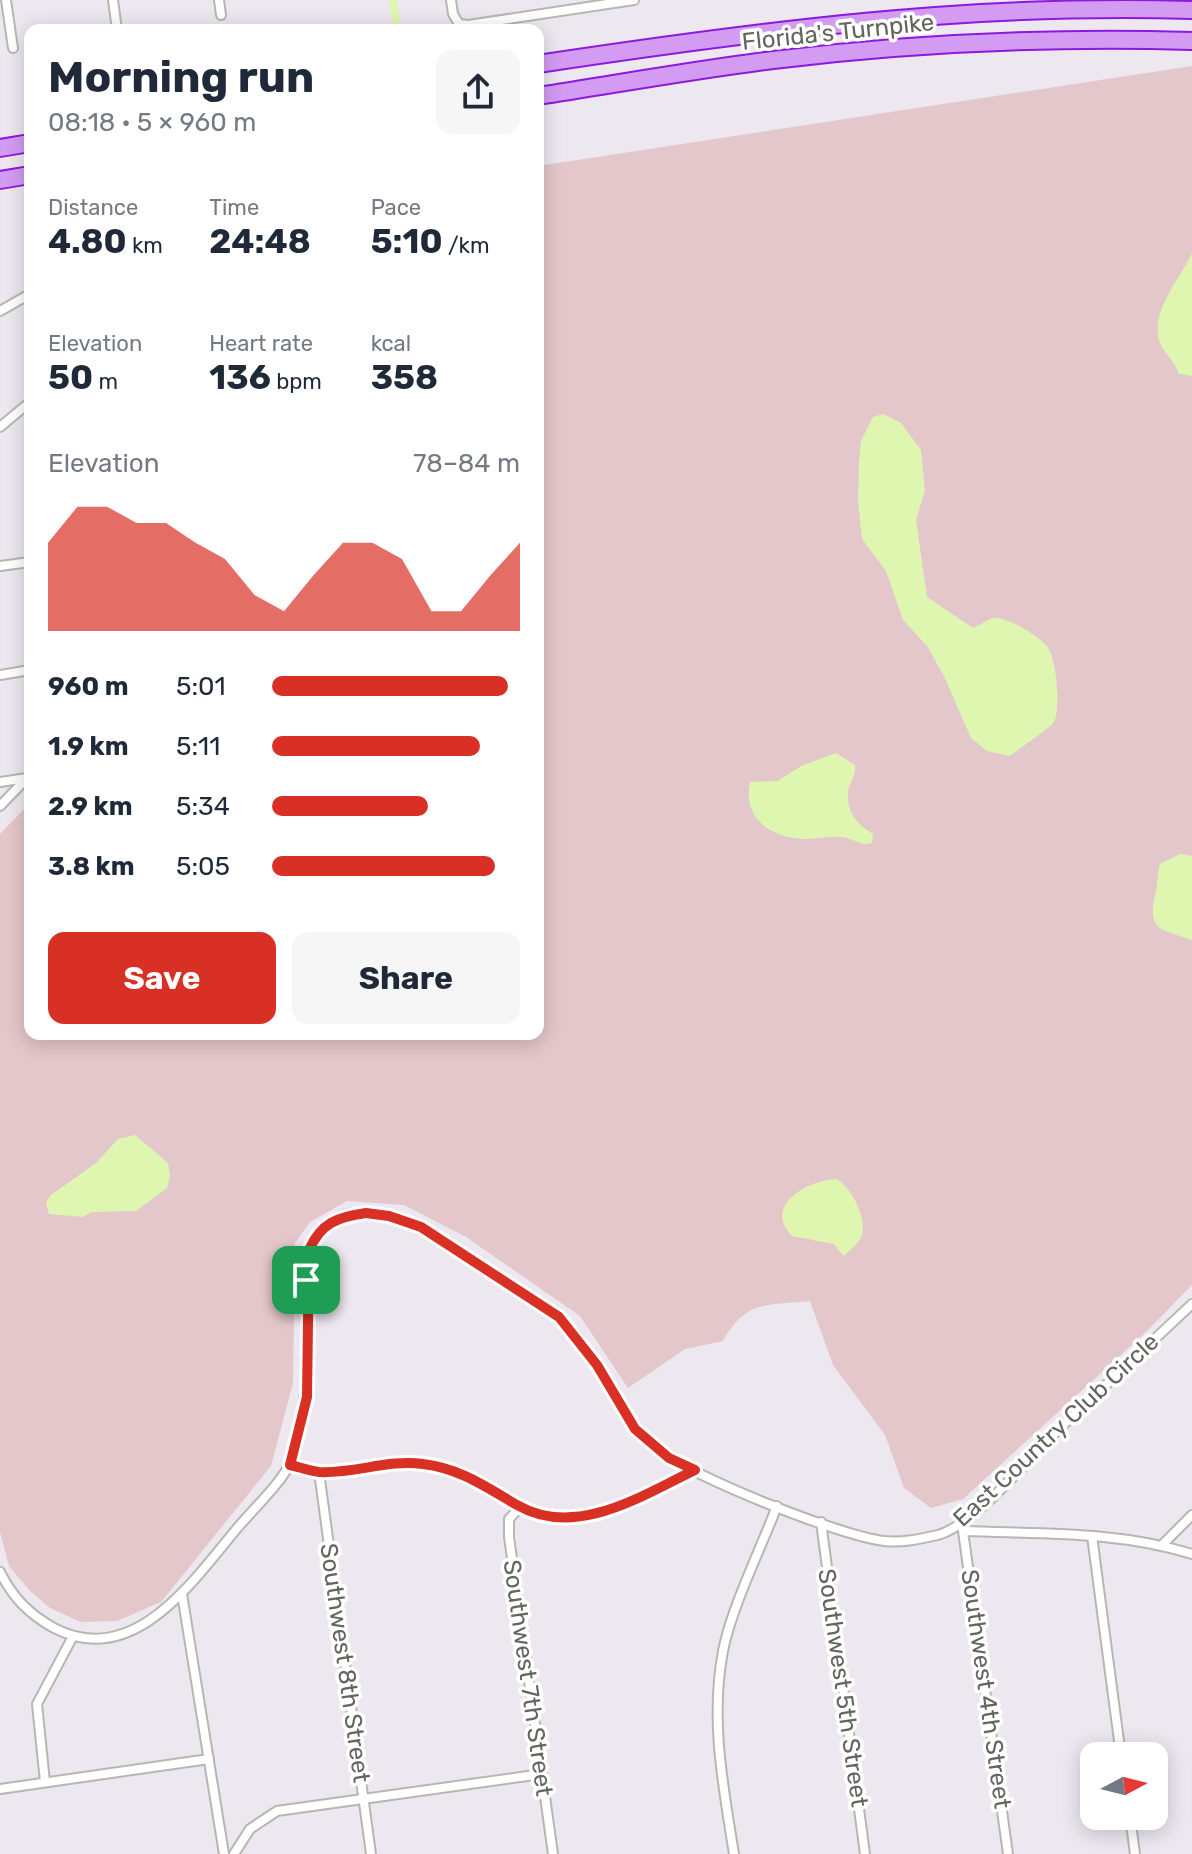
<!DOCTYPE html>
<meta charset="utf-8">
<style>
:root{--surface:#fff;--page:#f6f6f7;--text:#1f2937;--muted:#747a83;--accent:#d93025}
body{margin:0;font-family:Rubik,sans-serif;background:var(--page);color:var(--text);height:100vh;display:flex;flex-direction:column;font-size:30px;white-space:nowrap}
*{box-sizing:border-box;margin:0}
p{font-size:26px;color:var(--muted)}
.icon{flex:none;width:44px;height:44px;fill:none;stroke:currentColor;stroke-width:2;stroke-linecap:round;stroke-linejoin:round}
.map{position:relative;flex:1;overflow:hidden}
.details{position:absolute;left:24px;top:24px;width:520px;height:1016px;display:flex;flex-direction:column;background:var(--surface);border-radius:16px;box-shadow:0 4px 20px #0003}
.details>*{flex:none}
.needle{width:52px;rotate:83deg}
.fabs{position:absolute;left:1080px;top:1742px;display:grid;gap:16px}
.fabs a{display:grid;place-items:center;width:88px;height:88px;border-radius:16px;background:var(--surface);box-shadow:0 4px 20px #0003;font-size:40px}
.pin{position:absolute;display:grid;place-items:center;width:68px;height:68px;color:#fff;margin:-34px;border-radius:16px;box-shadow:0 4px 12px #0006}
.round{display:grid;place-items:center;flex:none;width:84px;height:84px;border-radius:16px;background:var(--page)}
.head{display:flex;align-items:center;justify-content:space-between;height:136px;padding:0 24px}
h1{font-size:44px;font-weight:700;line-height:60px}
.stats{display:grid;grid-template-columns:repeat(3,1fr);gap:12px;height:136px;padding:8px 24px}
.stats div{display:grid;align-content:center}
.stats b{font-size:34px;font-weight:700}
.stats small{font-size:22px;font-weight:400}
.stats p{font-size:22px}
.chart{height:224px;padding:16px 24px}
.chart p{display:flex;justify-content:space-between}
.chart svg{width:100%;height:144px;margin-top:8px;fill:var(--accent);opacity:.7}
.cta{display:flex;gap:16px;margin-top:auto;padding:16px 24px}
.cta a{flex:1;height:92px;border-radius:16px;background:var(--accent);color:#fff;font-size:32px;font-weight:700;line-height:92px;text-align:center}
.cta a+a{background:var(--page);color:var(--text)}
ul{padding:0 24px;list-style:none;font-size:26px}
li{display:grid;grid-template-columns:128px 96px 1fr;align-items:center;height:60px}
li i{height:20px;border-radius:10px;background:var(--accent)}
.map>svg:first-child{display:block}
.green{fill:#e4c7ca}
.water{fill:#dff6b0}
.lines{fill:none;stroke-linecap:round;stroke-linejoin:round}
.canal{stroke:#dff6b0;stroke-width:8}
.street-casing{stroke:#b5b8b2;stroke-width:12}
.highway-casing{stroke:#8c19de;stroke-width:20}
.street{stroke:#fff;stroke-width:8}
.highway{stroke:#d39bf2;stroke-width:16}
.route-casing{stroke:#fff;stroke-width:16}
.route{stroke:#d93025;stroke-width:10}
.labels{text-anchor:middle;stroke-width:7;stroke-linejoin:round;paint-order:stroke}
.street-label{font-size:24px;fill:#63665f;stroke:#fff}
</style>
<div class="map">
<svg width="1192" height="1854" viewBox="0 0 1192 1854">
<rect width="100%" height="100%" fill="#ede7ef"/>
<path class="green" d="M1192 66V1285L1147 1331 963 1499 931 1508 904 1488 885 1435 833 1365 810 1301C766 1306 747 1299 723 1341L685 1349 628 1388 580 1316 466 1237 404 1205 347 1201 310 1222 295 1243 293 1383 271 1466 161 1602 117 1621 81 1622 50 1608 30 1591 9 1566 0 1532V834L30 803V1034H538V166Z"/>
<g class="water">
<path d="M1192 253V376L1179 374C1175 362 1168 357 1162 347 1145 317 1181 278 1192 253Z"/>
<path d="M883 414 901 423 921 450 925 491 916 520 927 597 973 628C980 626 988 618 995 618 1009 618 1035 634 1045 644 1057 655 1061 708 1054 722 1053 726 1016 751 1010 756L987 751 971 738 944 676 927 646 903 620 886 571 862 539 858 501 859 461 861 441 873 417Z"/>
<path d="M836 753 855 765C856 776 850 781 848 791 846 811 857 825 873 834L872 843C860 847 854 838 842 837 830 836 818 839 805 839 772 838 742 819 750 782L778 781 801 766Z"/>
<path d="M1180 854 1192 856V940C1164 930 1146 932 1155 895 1158 885 1157 874 1160 864Z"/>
<polygon points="135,1135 168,1163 170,1175 167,1188 136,1211 92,1212 82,1217 49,1214 46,1202 51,1195 96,1163 118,1139"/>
<path d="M836 1179C851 1186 864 1214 863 1231 862 1241 850 1251 843 1256L834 1244 792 1236C762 1204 810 1180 836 1179Z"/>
</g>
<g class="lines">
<polyline class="canal" points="393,0 397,29"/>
<defs>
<g id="street">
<polyline points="6,0 13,48"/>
<polyline points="113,0 117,30"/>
<polyline points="219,0 221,15"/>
<polyline points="451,0 453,14 459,24 468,25 634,0"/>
<polyline points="0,311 30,294"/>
<polyline points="0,427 30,402"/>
<polyline points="0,566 30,562"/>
<polyline points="0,675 30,670"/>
<polyline points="0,782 27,778"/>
<polyline points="0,806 30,775"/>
<path d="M290 1465C299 1467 310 1471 319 1472 354 1474 388 1459 423 1464 459 1468 486 1487 517 1505 576 1539 641 1496 695 1470"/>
<polyline points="319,1472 371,1854"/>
<polyline points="520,1507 509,1519 509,1537 553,1854"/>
<polyline points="821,1522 865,1854"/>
<polyline points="962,1524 1008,1854"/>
<path d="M965 1531C1041 1534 1119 1531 1192 1554"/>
<polyline points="1092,1536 1121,1756"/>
<polyline points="1162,1545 1192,1515"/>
<path d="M0 1572C13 1598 29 1614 54 1628 132 1669 191 1584 234 1532 249 1513 283 1482 291 1461 316 1392 301 1321 309 1250 347 1169 440 1239 489 1271 518 1289 554 1307 576 1335 605 1371 618 1419 655 1448 690 1476 840 1536 884 1541 902 1543 920 1539 938 1535 976 1524 1030 1457 1060 1428 1104 1387 1148 1345 1192 1304"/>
<polyline points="182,1594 224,1854"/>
<polyline points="45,1782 37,1704 72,1638"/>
<polyline points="0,1789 209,1759"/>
<polyline points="1130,1816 1135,1854"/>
<polyline points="234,1854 250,1829 277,1811 542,1774"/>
<path d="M734 1854C723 1785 710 1720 723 1651 731 1609 761 1548 777 1506"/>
</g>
<g id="highway">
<path d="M538 64C757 31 970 3 1192 10"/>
<path d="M538 96C616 84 694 70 773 60 912 43 1052 37 1192 41"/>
<polyline points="0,148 30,143"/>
<polyline points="0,180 30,175"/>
</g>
</defs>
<use href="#street" class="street-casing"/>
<use href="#highway" class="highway-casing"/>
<use href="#street" class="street"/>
<use href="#highway" class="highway"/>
</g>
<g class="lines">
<defs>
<path id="route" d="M366 1213 389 1216 421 1227 559 1317 597 1365 635 1429 669 1458 695 1470C641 1496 576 1539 517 1505 486 1487 459 1468 423 1464 388 1459 354 1474 319 1472 310 1471 299 1467 290 1465L307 1397 309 1250C321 1223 337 1217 366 1213Z"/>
</defs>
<use href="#route" class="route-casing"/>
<use href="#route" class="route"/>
</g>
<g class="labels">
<g class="street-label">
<text transform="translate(838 32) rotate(-6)" y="8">Florida's Turnpike</text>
<text transform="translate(1056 1430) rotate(-43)" y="8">East Country Club Circle</text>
<text transform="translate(345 1663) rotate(82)" y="8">Southwest 8th Street</text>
<text transform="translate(528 1678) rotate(82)" y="8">Southwest 7th Street</text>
<text transform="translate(843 1688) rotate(82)" y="8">Southwest 5th Street</text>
<text transform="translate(986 1689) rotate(82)" y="8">Southwest 4th Street</text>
</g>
</g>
</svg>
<div class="fabs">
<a><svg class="needle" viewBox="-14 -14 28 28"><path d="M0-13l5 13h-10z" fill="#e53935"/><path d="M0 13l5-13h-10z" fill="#747a83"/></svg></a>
</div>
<div class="pin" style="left:306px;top:1280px;background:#1e9e55"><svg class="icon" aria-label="arrive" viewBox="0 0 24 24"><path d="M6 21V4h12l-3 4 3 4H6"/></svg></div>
<section class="details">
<div class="head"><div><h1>Morning run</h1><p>08:18 · 5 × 960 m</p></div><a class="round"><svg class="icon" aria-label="share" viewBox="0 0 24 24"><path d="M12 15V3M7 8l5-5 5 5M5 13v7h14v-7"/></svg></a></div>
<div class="stats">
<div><p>Distance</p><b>4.80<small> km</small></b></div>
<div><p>Time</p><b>24:48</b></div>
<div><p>Pace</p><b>5:10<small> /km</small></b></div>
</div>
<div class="stats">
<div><p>Elevation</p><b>50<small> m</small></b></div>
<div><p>Heart rate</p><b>136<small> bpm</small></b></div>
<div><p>kcal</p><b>358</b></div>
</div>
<div class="chart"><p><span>Elevation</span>78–84 m</p>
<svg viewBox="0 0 160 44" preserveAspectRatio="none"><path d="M0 44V17L10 6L20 6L30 11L40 11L50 17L60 22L70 33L80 38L90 27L100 17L110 17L120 22L130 38L140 38L150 27L160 17V44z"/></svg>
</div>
<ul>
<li><b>960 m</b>5:01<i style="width:95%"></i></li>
<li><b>1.9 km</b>5:11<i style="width:84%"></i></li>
<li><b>2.9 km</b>5:34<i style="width:63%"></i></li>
<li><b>3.8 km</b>5:05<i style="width:90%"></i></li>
</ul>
<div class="cta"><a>Save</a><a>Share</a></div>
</section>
</div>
